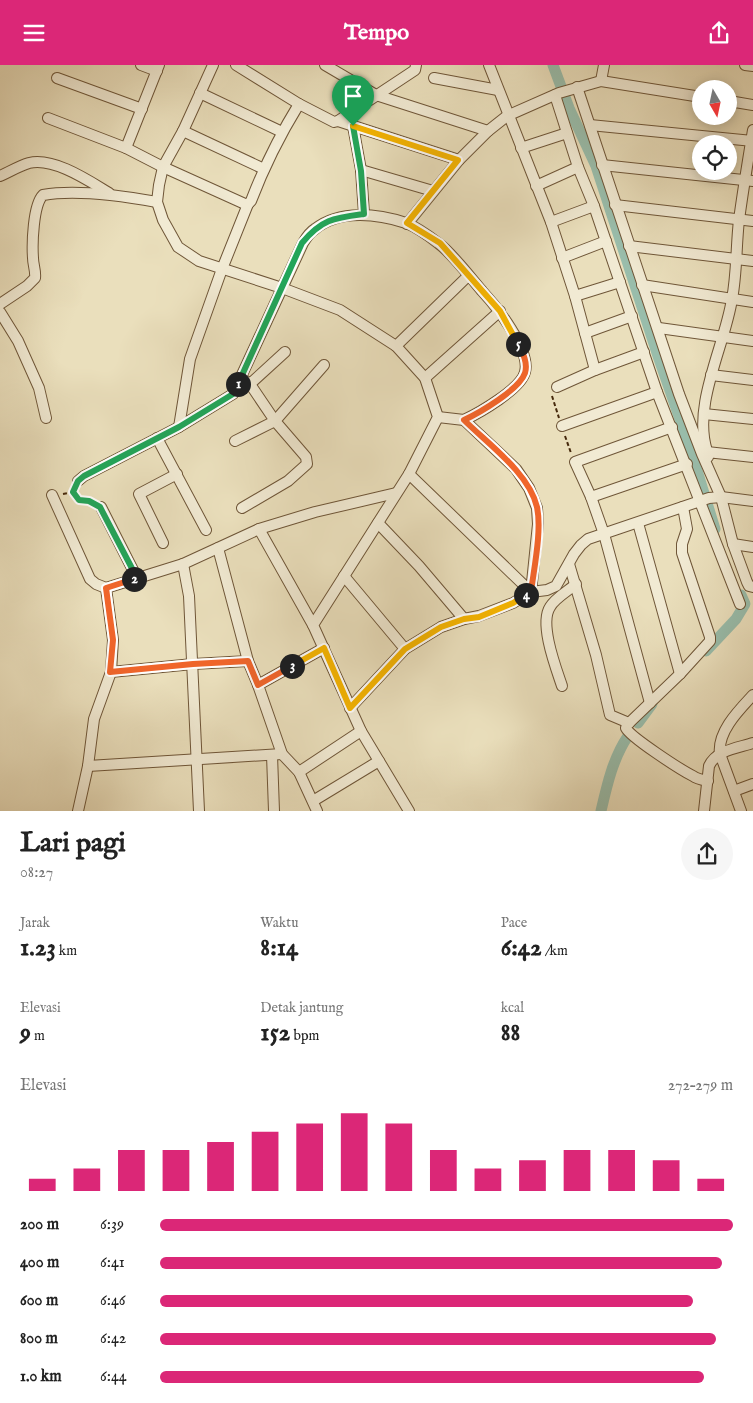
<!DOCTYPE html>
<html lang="id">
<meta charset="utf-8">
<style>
:root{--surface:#fff;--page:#f6f6f6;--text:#222;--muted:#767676;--accent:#db2777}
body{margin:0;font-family:"IM FELL English",serif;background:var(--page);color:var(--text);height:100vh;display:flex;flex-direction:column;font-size:19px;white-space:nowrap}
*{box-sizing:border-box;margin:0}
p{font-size:16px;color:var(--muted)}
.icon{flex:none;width:28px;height:28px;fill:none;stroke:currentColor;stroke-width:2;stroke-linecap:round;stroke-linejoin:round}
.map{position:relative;height:746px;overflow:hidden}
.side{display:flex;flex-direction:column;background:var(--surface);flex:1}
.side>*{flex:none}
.needle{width:32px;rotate:171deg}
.tools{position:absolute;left:692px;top:15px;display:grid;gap:10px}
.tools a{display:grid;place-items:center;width:45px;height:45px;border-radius:50%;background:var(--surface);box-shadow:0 2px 12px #0003;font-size:25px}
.pin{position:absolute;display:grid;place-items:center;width:42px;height:42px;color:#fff;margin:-51px -21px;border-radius:50% 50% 50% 0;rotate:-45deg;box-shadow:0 0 5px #0007}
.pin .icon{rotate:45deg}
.km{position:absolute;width:25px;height:25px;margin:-12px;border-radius:50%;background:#222;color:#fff;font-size:14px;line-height:25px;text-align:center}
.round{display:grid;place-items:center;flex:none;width:52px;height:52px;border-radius:26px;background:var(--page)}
.overview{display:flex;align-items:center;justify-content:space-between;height:85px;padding:0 20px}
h1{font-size:28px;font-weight:700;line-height:38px}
.metrics{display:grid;grid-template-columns:repeat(3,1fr);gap:8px;height:85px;padding:5px 20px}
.metrics div{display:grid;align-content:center}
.metrics b{font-size:25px;font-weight:700}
.metrics small{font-size:14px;font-weight:400}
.metrics p{font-size:14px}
.chart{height:140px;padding:10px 20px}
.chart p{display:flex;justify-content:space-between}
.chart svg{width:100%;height:90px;margin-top:5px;stroke:var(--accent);stroke-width:6}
ul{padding:0 20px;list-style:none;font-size:16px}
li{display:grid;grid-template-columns:80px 60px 1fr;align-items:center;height:38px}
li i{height:12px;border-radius:6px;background:var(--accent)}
header{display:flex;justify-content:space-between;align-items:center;height:65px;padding:0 20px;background:var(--accent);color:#fff;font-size:22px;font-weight:700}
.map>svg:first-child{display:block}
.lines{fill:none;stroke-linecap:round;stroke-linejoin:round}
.canal{stroke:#99bdab;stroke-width:11}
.minor-casing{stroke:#6f5638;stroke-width:12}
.path{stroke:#46290c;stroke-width:2;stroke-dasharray:4 2.5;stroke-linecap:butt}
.minor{stroke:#f1ead3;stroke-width:10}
.split-1-casing{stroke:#fff;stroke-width:10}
.split-2-casing{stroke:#fff;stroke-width:10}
.split-3-casing{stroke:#fff;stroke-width:10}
.split-4-casing{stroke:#fff;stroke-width:10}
.split-5-casing{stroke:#fff;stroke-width:10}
.split-6-casing{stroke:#fff;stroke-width:10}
.split-1{stroke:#22a559;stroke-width:6}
.split-2{stroke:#22a559;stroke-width:6}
.split-3{stroke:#f0652b;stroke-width:6}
.split-4{stroke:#f5b400;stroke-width:6}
.split-5{stroke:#f0652b;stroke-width:6}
.split-6{stroke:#f5b400;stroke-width:6}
</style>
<header><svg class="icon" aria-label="menu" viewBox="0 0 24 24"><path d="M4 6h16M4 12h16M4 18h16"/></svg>Tempo<svg class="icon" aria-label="share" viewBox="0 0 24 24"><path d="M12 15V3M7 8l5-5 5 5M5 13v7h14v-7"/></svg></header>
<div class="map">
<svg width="753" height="746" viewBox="0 0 753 746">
<rect width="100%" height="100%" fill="#eadfbc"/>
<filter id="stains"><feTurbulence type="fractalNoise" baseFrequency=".004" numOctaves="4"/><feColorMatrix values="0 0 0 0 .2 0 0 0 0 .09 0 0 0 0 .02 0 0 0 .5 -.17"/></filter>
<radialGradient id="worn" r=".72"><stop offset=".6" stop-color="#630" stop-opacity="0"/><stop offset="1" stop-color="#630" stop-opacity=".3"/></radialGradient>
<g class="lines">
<g class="canal">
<polyline points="553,0 569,43 596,101 658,291 691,386 715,464"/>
<polyline points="706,586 736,554 745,539 741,530"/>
<polyline points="638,658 652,639"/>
<path d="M601 746C607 720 613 693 628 671"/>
</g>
<defs>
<g id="minor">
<polyline points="141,0 157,6"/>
<polyline points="213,0 183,66 163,102 159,120 157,137 163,155 178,182 199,196 282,223 340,245 396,281 425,313 438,352 409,409 313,560 361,666 409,746"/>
<polyline points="236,0 299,39 334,57 338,56 415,5 416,0"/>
<polyline points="325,0 376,30 488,66"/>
<polyline points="489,0 551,157 575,231 595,305"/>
<polyline points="745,0 753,1"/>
<polyline points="57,13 142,44"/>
<polyline points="434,13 498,25"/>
<polyline points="601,16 604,0"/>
<polyline points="577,22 679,329 702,389 721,432 733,479 747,517 749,521 753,522"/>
<polyline points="200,28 282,67"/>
<polyline points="555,30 578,102 594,141 657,327 740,539"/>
<polyline points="729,36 753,40"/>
<path d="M48 53 126 83 163 102 245 139H248L251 136C264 102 280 70 299 39"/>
<polyline points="338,56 459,95"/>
<polyline points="590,60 753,76"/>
<polyline points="353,61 361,105 364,149"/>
<polyline points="183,66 264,104"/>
<polyline points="126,83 159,0"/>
<polyline points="521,83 567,68"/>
<polyline points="602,100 753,116"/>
<polyline points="361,105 433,126"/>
<path d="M0 111C9 107 19 101 29 98 54 92 89 116 109 128"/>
<polyline points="536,121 578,102"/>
<polyline points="615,140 753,156"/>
<polyline points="551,157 594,141"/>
<polyline points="407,159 459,95 488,66 507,51 559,28 601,16 701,32"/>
<polyline points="629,181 753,196"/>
<polyline points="562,193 606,176"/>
<polyline points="642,220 753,237"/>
<polyline points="575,231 620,217"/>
<path d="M0 239 27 221 35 213C36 206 33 200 33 193 32 179 33 140 43 130 76 124 124 131 157 137"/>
<polyline points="0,247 18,276 39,323 46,353"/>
<polyline points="659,263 753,276"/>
<polyline points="585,268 632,251"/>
<polyline points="396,281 468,211"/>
<polyline points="711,310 753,315"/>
<polyline points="425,313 500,246"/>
<polyline points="246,316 250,319 285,287"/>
<polyline points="557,322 595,305 644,287"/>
<polyline points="704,349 753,354"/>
<polyline points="562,361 657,327"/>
<polyline points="179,362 190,294 222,204 248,139"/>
<polyline points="157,373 206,465"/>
<polyline points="235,376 275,356 324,300"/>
<path d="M707 386C692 340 725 280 732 234 737 208 736 181 739 155 743 125 748 95 753 65"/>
<polyline points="708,392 707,387 753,392"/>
<polyline points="409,409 531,527 538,459 537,443 529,423 516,404 464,355 438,352"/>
<path d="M78 416 84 411 179 362 233 329 303 178C306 173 310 167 315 164 340 144 378 149 406 158 416 162 429 171 438 178 451 187 470 212 482 226 496 241 531 285 525 307 521 324 479 348 464 355"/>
<polyline points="52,430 90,514 96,519 106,523"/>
<polyline points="591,432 687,399"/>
<polyline points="101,442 137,513"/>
<path d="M683 442 687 464 682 479V488L710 572V576L680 609 627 660 626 663C630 672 681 705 693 711 697 714 703 715 708 716"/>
<polyline points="242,443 288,416 307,399 306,392 275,356 250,319"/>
<polyline points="378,458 419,501 464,554"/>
<polyline points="638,458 680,609"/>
<polyline points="259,464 313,560"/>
<polyline points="163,478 139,429 177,409"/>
<polyline points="733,479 753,482"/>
<polyline points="218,483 248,596 258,620 282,689 299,707 317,746"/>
<polyline points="183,499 189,531 199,746"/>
<polyline points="569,499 596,590 610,650 629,658"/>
<polyline points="344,511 405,584"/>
<polyline points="111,607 193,599 248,596"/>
<polyline points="258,620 324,583"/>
<path d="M562 621C556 603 539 559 550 542 555 533 568 526 576 519"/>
<polyline points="650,638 604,469 591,432 575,397 672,362"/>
<polyline points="350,643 405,584 441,562 464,554 479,551 513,538 531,527 547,525 556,521 574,489 581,480 588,474 709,433 721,432 753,436"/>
<polyline points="272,690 274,746"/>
<polyline points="88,701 282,689"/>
<polyline points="299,707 361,666"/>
<polyline points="734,726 753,719"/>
<polyline points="313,736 379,696"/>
<polyline points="78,746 88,701 94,654 111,607 113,575 106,523 183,499 259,464 315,447 396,428"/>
<path d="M704 746 709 701C716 685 738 683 753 678"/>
<path d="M741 746 720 689C717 667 739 645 753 630"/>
</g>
</defs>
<use href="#minor" class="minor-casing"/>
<g class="path">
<polyline points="552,331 559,353"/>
<polyline points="565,371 571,388"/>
<polyline points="74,425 73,427 79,435 92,438"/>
<polyline points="63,429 73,427"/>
</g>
<use href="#minor" class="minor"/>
</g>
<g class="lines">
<defs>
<path id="split-1" d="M238 319 302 178C322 154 334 153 364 149L361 106 353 61"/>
<polyline id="split-2" points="134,514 137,513 100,442 89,436 79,435 73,427 78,416 84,411 179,362 233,329 238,319"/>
<polyline id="split-3" points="134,514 106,523 113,575 110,607 193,599 248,596 258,620 292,601"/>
<polyline id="split-4" points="292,601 324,583 350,643 405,584 441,562 464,554 479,552 513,538 526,530"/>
<path id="split-5" d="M518 279C523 288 528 298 525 308 519 325 479 348 464 355 488 379 529 408 537 442 542 465 534 503 531 527L526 530"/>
<polyline id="split-6" points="353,61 458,95 407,158 440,178 500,246 518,279"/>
</defs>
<use href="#split-1" class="split-1-casing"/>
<use href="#split-2" class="split-2-casing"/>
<use href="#split-3" class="split-3-casing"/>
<use href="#split-4" class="split-4-casing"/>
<use href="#split-5" class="split-5-casing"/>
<use href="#split-6" class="split-6-casing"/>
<use href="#split-1" class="split-1"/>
<use href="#split-2" class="split-2"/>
<use href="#split-3" class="split-3"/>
<use href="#split-4" class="split-4"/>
<use href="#split-5" class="split-5"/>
<use href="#split-6" class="split-6"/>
</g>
<rect width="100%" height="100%" filter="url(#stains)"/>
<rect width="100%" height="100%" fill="url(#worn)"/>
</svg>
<div class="tools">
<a><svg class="needle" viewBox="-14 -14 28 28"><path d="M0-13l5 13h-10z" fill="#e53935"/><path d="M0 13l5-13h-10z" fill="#767676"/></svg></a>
<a><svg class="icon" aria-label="locate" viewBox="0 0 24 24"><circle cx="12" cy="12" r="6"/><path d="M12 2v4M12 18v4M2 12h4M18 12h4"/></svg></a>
</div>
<div class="pin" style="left:353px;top:61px;background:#1e9e55"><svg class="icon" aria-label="arrive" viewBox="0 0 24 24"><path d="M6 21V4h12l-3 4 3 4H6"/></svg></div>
<b class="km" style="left:238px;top:319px">1</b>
<b class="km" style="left:134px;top:514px">2</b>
<b class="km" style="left:292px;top:601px">3</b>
<b class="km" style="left:526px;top:530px">4</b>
<b class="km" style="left:518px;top:279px">5</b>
</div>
<section class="side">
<div class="overview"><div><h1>Lari pagi</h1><p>08:27</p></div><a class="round"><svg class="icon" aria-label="share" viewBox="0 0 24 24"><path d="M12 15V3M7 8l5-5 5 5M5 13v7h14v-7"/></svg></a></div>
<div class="metrics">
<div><p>Jarak</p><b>1.23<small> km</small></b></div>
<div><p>Waktu</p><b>8:14</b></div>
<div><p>Pace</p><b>6:42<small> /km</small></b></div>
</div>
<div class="metrics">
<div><p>Elevasi</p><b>9<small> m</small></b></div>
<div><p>Detak jantung</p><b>152<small> bpm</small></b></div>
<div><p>kcal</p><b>88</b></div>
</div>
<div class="chart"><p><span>Elevasi</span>272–279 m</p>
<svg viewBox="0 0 160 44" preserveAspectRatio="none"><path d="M5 44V38M15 44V33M25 44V24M35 44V24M45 44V20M55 44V15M65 44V11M75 44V6M85 44V11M95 44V24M105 44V33M115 44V29M125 44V24M135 44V24M145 44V29M155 44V38"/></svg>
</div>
<ul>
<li><b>200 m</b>6:39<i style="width:100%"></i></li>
<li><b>400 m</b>6:41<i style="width:98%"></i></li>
<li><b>600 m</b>6:46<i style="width:93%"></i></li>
<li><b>800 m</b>6:42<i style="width:97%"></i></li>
<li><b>1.0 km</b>6:44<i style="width:95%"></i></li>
</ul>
</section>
